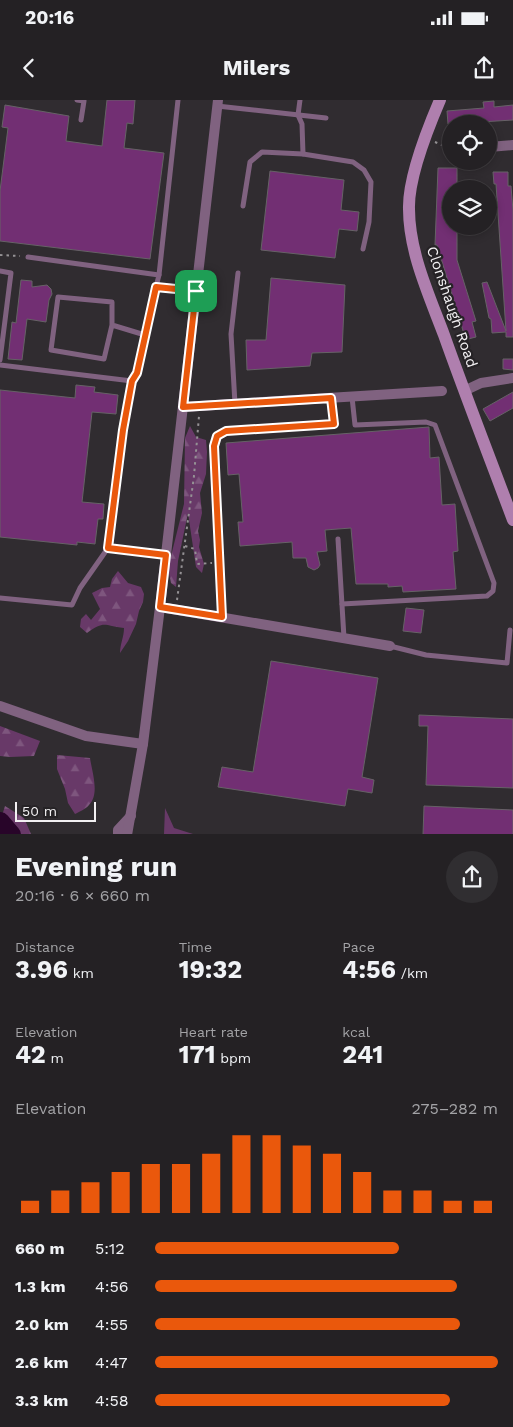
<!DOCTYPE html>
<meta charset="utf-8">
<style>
:root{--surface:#242124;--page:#302e31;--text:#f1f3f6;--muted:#a3a3a6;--line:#413e41;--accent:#ea580c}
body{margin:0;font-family:"Work Sans",sans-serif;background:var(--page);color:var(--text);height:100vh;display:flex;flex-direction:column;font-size:19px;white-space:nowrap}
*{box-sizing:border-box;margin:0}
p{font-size:16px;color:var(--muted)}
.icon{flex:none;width:28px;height:28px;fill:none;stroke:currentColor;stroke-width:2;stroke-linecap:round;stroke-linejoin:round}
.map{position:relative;height:734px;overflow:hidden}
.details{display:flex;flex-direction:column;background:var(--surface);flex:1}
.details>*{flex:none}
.tools{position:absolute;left:442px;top:15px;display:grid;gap:10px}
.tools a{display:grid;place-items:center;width:55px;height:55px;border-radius:50%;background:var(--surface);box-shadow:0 2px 8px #0003,0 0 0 1px var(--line);font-size:25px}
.scale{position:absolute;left:15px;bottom:12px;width:81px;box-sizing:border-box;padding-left:5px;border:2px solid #f2f0f2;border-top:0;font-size:14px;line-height:18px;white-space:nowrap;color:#f2f0f2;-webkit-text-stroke:4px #262326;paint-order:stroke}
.pin{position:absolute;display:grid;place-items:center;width:42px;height:42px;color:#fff;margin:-21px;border-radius:10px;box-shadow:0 2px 8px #0006}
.round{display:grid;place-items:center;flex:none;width:52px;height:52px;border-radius:26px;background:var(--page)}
.overview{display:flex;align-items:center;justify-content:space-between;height:85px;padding:0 15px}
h1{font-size:28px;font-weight:700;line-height:38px}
.metrics{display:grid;grid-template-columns:repeat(3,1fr);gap:8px;height:85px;padding:5px 15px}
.metrics div{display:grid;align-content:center}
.metrics b{font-size:25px;font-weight:700}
.metrics small{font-size:14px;font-weight:400}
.metrics p{font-size:14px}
.chart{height:140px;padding:10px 15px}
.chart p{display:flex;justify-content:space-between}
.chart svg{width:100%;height:90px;margin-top:5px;stroke:var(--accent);stroke-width:6}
ul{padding:0 15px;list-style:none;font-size:16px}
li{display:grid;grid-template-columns:80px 60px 1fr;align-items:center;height:38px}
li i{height:12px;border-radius:6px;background:var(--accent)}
.status{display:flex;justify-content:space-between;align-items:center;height:35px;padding:0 25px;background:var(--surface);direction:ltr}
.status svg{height:14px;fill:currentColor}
header{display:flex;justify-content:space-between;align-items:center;height:65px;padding:0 15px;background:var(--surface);font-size:22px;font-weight:700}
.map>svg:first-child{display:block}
.forest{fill:url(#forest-firs)}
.green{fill:#683968}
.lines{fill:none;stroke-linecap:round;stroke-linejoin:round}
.river{stroke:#280529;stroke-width:20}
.building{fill:#722f73;stroke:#666266}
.path{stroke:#959295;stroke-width:2;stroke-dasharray:2.5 4;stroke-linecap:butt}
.lane{stroke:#806280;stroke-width:5}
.street{stroke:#806280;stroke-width:10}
.secondary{stroke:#af7fae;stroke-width:12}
.route-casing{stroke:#fff;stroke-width:10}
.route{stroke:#ea580c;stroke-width:6}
.labels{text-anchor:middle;stroke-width:4.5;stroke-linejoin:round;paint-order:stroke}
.street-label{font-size:15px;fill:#f2f0f2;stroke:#262326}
</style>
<div class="status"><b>20:16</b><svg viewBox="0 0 49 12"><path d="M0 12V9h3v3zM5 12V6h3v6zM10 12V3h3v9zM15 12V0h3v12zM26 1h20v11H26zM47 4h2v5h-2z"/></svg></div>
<header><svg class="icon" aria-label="back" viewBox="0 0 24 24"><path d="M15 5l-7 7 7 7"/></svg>Milers<svg class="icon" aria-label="share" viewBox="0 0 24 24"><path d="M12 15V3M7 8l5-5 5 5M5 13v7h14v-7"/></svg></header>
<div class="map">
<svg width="513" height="735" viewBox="0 0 513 735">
<defs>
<pattern id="forest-firs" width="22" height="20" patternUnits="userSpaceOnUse" patternTransform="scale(1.25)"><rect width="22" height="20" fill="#683968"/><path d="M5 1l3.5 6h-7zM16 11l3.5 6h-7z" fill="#7e567e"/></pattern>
</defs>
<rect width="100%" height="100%" fill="#302c30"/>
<g class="forest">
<polygon points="190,326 196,337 206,340 207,352 206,374 200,393 202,413 198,431 200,440 199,447 204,464 202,473 196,467 188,413 178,461 176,487 171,483 168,468 184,404 185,338"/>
<path d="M118 471 128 483 141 487 144 494 143 502 139 511 136 524 128 541 120 553C120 544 124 537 124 528 104 526 105 520 87 533L80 527 81 519 86 514 91 520 100 509 92 493 102 488 110 487 112 479Z"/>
<polygon points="0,626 40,641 34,656 10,657 0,656"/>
<path d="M57 655 90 658C92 672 100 694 89 705 86 709 79 712 75 714L68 703 65 689 57 669Z"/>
<polygon points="5,706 24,718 31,734 11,734 0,722"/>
</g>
<polygon class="green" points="165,708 174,728 193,734 164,734"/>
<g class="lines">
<polyline class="river" points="0,722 11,735"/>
</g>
<g class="building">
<polygon points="107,0 135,0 133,24 127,23 124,48 164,53 150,159 0,141 0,91 8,28 2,27 5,5 69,16 66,41 102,46"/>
<polygon points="494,1 494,7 513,5 513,20 448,24 447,11 484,8 483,2"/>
<polygon points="438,68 457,68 457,89 451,89 451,126 457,126 457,160 476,221 472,222 476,237 468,239 467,233 464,234 437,145 435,145"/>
<polygon points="270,71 344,80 341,110 359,112 357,131 339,129 335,158 261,150"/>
<polygon points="493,72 508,72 508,86 511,86 513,111 513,237 506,237 506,232 492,233 491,219 489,218 482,183 487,182 506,231 496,84 494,84"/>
<polygon points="271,178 345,185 342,252 312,253 310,266 247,270 246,240 266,240"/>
<polygon points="21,180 32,181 32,187 47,185 51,189 52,194 49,200 46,222 27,219 22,260 8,259 12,222 16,223"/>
<polygon points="503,259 513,259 513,270 503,269"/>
<polygon points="76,285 95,287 94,292 118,295 116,314 92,312 82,402 104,404 103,419 98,419 95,444 77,442 77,445 0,437 0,290 75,298"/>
<polygon points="513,292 513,308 490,321 483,309"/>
<polygon points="429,327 430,358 439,357 442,405 455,404 458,451 453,452 456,489 403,492 402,486 388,487 388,484 356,484 351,428 325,430 327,451 317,452 320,465 318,468 314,470 308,467 306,458 293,458 292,442 240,446 238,422 243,422 239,374 228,375 226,343"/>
<polygon points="406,508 424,510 421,533 403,531"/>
<polygon points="271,561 378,578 362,677 374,680 372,693 348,689 345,706 218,687 222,667 253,672"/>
<polygon points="419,615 513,619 513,688 426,685 428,626 419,626"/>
<polygon points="424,706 513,710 513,735 423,735"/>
</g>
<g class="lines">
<g class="path">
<polyline points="435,42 451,49"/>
<polyline points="0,155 20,156"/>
<polyline points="332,307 333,317"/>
<polyline points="185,446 195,449 197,464 212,463"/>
<polyline points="177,500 194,376 199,316"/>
</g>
<g class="lane">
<polyline points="77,0 84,1 81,20"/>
<polyline points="300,0 298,15 302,24 303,54"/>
<polyline points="217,6 326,18"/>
<polyline points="243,106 250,62 262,52 303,54 353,62 364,70 371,82 369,122 363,149"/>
<polyline points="28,157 159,175 156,187 196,191"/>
<polyline points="0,171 11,173 0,260"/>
<polyline points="159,175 178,0"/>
<polyline points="112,225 104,259 51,250 58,197 112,202 112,225 145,235"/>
<polyline points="0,265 132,281"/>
<polyline points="235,304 231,234 238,173"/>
<polyline points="338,439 344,538"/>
<polyline points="108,448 166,455"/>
<polyline points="0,498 72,505 80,488 108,448 123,329 132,281 137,273 156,187"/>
<polyline points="342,504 487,496 493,491 494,483 435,325 426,322 355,325 352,297"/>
<polyline points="222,517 214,346 217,335 226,331 334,324"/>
<polyline points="390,546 426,555 507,563 510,530"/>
</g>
<g class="street">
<polyline points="489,47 513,45"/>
<polyline points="464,291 481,283 513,278"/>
<polyline points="183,307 442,291"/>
<polyline points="160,507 390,546"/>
<polyline points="0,606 86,636 143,644"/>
<polyline points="118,735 118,730 131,716"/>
<polyline points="127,735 143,644 160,507 218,0"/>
</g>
<path class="secondary" d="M440 0C428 28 408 78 409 109 409 152 429 195 444 235 466 297 490 358 513 420"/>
</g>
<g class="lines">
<defs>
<polygon id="route" points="156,187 196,191 183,307 331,298 334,324 226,331 217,336 214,346 222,517 160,507 166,455 108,448 123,330 132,281 137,273"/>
</defs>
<use href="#route" class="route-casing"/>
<use href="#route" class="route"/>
</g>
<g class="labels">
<g class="street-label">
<text transform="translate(452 207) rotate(71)" y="5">Clonshaugh Road</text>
</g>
</g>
</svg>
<div class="tools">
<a><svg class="icon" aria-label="locate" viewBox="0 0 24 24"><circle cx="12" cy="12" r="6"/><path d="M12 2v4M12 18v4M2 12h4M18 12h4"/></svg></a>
<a><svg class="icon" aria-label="layers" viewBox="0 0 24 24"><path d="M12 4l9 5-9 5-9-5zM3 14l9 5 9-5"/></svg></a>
</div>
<div class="scale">50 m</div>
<div class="pin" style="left:196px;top:191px;background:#1e9e55"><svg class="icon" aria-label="arrive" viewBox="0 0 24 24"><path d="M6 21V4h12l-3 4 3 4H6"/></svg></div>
</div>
<section class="details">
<div class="overview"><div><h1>Evening run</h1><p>20:16 · 6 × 660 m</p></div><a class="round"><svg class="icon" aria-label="share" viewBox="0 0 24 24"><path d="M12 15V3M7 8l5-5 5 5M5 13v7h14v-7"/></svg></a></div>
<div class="metrics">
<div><p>Distance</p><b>3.96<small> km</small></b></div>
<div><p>Time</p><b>19:32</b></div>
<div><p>Pace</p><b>4:56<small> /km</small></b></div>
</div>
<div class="metrics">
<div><p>Elevation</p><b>42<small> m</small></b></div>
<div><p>Heart rate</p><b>171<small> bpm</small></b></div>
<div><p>kcal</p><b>241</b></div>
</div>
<div class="chart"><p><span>Elevation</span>275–282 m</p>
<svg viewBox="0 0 160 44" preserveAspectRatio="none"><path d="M5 44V38M15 44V33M25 44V29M35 44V24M45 44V20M55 44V20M65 44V15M75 44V6M85 44V6M95 44V11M105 44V15M115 44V24M125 44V33M135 44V33M145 44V38M155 44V38"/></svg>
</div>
<ul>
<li><b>660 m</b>5:12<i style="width:71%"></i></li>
<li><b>1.3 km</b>4:56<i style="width:88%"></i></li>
<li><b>2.0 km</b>4:55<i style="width:89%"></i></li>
<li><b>2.6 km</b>4:47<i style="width:100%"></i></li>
<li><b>3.3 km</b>4:58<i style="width:86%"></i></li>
</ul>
</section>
